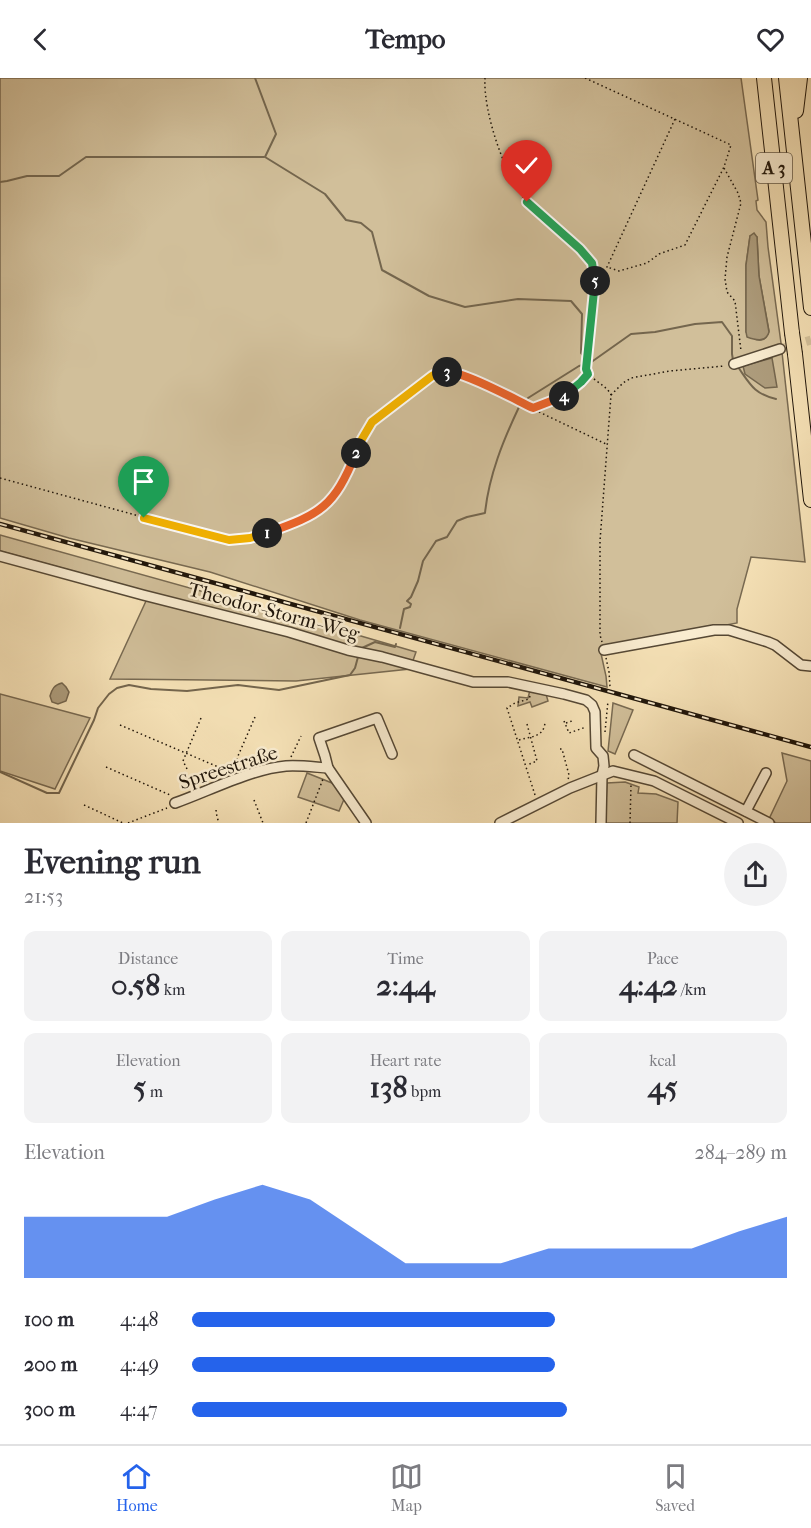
<!DOCTYPE html>
<meta charset="utf-8">
<style>
:root{--surface:#fff;--page:#f2f2f3;--text:#2b2b33;--muted:#7c7c81;--line:#e1e1e2;--accent:#2563eb}
body{margin:0;font-family:"IM FELL French Canon",serif;background:var(--page);color:var(--text);height:100vh;display:flex;flex-direction:column;font-size:22px;white-space:nowrap}
*{box-sizing:border-box;margin:0}
p{font-size:20px;color:var(--muted)}
.icon{flex:none;width:33px;height:33px;fill:none;stroke:currentColor;stroke-width:2;stroke-linecap:round;stroke-linejoin:round}
.map{position:relative;height:745px;overflow:hidden}
.details{display:flex;flex-direction:column;background:var(--surface);flex:1}
.details>*{flex:none}
.pin{position:absolute;display:grid;place-items:center;width:51px;height:51px;color:#fff;margin:-62px -26px;border-radius:50% 50% 50% 0;rotate:-45deg;box-shadow:0 0 6px #0007}
.pin .icon{rotate:45deg}
.km{position:absolute;width:30px;height:30px;margin:-15px;border-radius:50%;background:#222;color:#fff;font-size:16px;line-height:30px;text-align:center}
.round{display:grid;place-items:center;flex:none;width:63px;height:63px;border-radius:32px;background:var(--page)}
.overview{display:flex;align-items:center;justify-content:space-between;height:102px;padding:0 24px}
h1{font-size:33px;font-weight:700;line-height:45px}
.figures{display:grid;grid-template-columns:repeat(3,1fr);gap:9px;height:102px;padding:6px 24px}
.figures div{display:grid;align-content:center;border-radius:12px;background:var(--page);text-align:center}
.figures b{font-size:30px;font-weight:700}
.figures small{font-size:16px;font-weight:400}
.figures p{font-size:16px}
.chart{height:168px;padding:12px 24px}
.chart p{display:flex;justify-content:space-between}
.chart svg{width:100%;height:108px;margin-top:6px;fill:var(--accent);opacity:.7}
ul{padding:0 24px;list-style:none;font-size:20px}
li{display:grid;grid-template-columns:96px 72px 1fr;align-items:center;height:45px}
li i{height:15px;border-radius:8px;background:var(--accent)}
header{display:flex;justify-content:space-between;align-items:center;height:78px;padding:0 24px;background:var(--surface);font-size:27px;font-weight:700}
.dock{display:flex;justify-content:space-around;align-items:center;height:84px;border-top:2px solid var(--line);background:var(--surface);font-size:16px;color:var(--muted)}
.dock a{display:grid;justify-items:center;gap:3px}
.dock .selected{color:var(--accent)}
.map>svg:first-child{display:block}
.green{fill:#d1bf9a;stroke:#786a52;stroke-width:1.5;fill-rule:evenodd}
.water{fill:#ad9c7c;stroke:#74664e;stroke-width:1.5}
.lines{fill:none;stroke-linecap:round;stroke-linejoin:round}
.stream{stroke:#74664e;stroke-width:2}
.minor-tunnel{stroke:#d6c39d;stroke-width:9;stroke-dasharray:9 4.5;stroke-linecap:butt}
.minor-casing{stroke:#554835;stroke-width:12}
.highway-casing{stroke:#1f150a;stroke-width:16}
.path{stroke:#1f150a;stroke-width:1.5;stroke-dasharray:1.5 3;stroke-linecap:butt}
.minor{stroke:#f9ecd0;stroke-width:9}
.highway{stroke:#f6e2b7;stroke-width:14}
.rail-casing{stroke:#1f150a;stroke-width:4.5}
.rail{stroke:#f9ecd0;stroke-width:2;stroke-dasharray:7;stroke-linecap:butt}
.highway-bridge-casing{stroke:#1f150a;stroke-width:16;stroke-linecap:butt}
.highway-bridge{stroke:#f6e2b7;stroke-width:14}
.split-1-casing{stroke:#fff;stroke-width:12}
.split-2-casing{stroke:#fff;stroke-width:12}
.split-3-casing{stroke:#fff;stroke-width:12}
.split-4-casing{stroke:#fff;stroke-width:12}
.split-5-casing{stroke:#fff;stroke-width:12}
.split-6-casing{stroke:#fff;stroke-width:12}
.split-1{stroke:#f5b400;stroke-width:8}
.split-2{stroke:#f0652b;stroke-width:8}
.split-3{stroke:#f5b400;stroke-width:8}
.split-4{stroke:#f0652b;stroke-width:8}
.split-5{stroke:#22a559;stroke-width:8}
.split-6{stroke:#22a559;stroke-width:8}
.labels{text-anchor:middle;stroke-width:5;stroke-linejoin:round;paint-order:stroke}
.shield{fill:#f9ecd0;stroke:#605645;stroke-width:1.5}
.shield-label{font-size:18px;font-weight:bold;fill:#1f150a}
.street-label{font-size:20px;fill:#1f150a;stroke:#f9ecd0}
</style>
<header><svg class="icon" aria-label="back" viewBox="0 0 24 24"><path d="M15 5l-7 7 7 7"/></svg>Tempo<svg class="icon" aria-label="heart" viewBox="0 0 24 24"><path d="M12 20l-8-8c-3-5 5-10 8-4 3-6 11-1 8 4z"/></svg></header>
<div class="map">
<svg width="811" height="745" viewBox="0 0 811 745">
<rect width="100%" height="100%" fill="#f6e2b7"/>
<filter id="stains"><feTurbulence type="fractalNoise" baseFrequency=".00333" numOctaves="4"/><feColorMatrix values="0 0 0 0 .2 0 0 0 0 .09 0 0 0 0 .02 0 0 0 .5 -.17"/></filter>
<radialGradient id="worn" r=".72"><stop offset=".6" stop-color="#630" stop-opacity="0"/><stop offset="1" stop-color="#630" stop-opacity=".3"/></radialGradient>
<g class="green">
<path d="M0 0H741L758 122 756 123 757 132 766 144 768 169 781 265 805 484 751 479 737 531V545L600 571 606 598 607 609 360 542 210 494 69 460 0 440ZM750 158 757 159 759 198 769 253C764 268 754 262 746 254V187Z"/>
<polygon points="0,457 354,556 416,574 410,591 296,603 110,601 146,523 149,514 0,473"/>
<polygon points="530,612 546,616 548,623 532,629 530,624 518,628 519,619 528,620"/>
<polygon points="0,616 90,640 55,711 0,693"/>
<polygon points="613,625 633,632 615,676 608,673"/>
<polygon points="782,675 811,683 811,745 776,745 769,741 787,703"/>
<polygon points="307,695 332,705 345,719 339,733 298,719"/>
<polygon points="625,704 639,709 638,715 656,716 678,724 677,745 605,745 607,705"/>
</g>
<g class="water">
<path d="M754 155 757 159 759 198 769 254C766 265 755 262 747 259L746 254V187L750 158Z"/>
<polygon points="772,280 777,309 765,310 745,296 743,288"/>
<path d="M62 605 66 609 69 614 66 623 58 626 52 624 50 618C52 611 54 607 62 605Z"/>
</g>
<g class="lines">
<g class="stream">
<polyline points="255,0 276,56 265,79 325,116 346,142 361,145 372,154 382,192 429,218 465,229 518,221 571,223 582,236 581,275 590,285"/>
<polyline points="0,104 7,103 27,98 59,98 86,79 264,79"/>
<path d="M738 289C750 306 754 316 776 321"/>
<polyline points="528,320 579,288 590,285 631,256 655,254 695,246 722,244 732,258 732,276 733,282"/>
<path d="M400 550 404 531 410 529 411 526 407 523 411 519 418 503 423 483 436 463 447 459 457 443 467 439 485 435C489 397 503 363 519 329"/>
<polyline points="362,570 375,564 395,569 396,566"/>
<polyline points="0,694 47,715 59,715 94,642 98,630 109,616 117,610 129,607 151,611 187,613 238,607 279,612 350,597 355,590 358,579"/>
</g>
<polyline class="minor-tunnel" points="780,271 811,262"/>
<defs>
<g id="minor">
<polyline points="734,286 780,271"/>
<polyline points="0,478 143,517 289,554 348,572 382,579 473,604 508,604 564,616 586,622 592,627 595,634 596,670 603,678 604,688 602,697 601,745"/>
<polyline points="604,572 714,552 729,552 768,564 775,567 801,587 811,588"/>
<polyline points="634,677 769,745"/>
<path d="M175 725C209 713 251 691 286 688 299 687 314 689 328 690"/>
<polyline points="746,733 766,695"/>
<polyline points="366,745 328,690 325,678 319,660 377,640 392,676"/>
<polyline points="500,745 570,710 613,693 654,703 738,745"/>
</g>
<g id="highway">
<polyline points="764,0 792,255"/>
<polyline points="786,0 811,230"/>
<polyline points="796,33 800,0"/>
<polyline points="795,276 811,422"/>
</g>
</defs>
<use href="#minor" class="minor-casing"/>
<use href="#highway" class="highway-casing"/>
<g class="path">
<path d="M485 0C483 34 505 99 527 124L580 171 592 185 595 198V213L586 291C591 303 606 306 611 317L600 463V557L602 564"/>
<polyline points="585,0 731,67 724,89 685,167 659,176 647,185 619,193 607,189"/>
<polyline points="724,90 738,115 741,125 727,179 725,201 727,214 735,223 741,273"/>
<polyline points="596,198 607,189 675,41"/>
<polyline points="611,317 623,305 631,300 670,293 724,288"/>
<path d="M534 329C557 322 572 315 588 296"/>
<polyline points="0,400 216,459 229,462 250,460 295,445 318,434 332,422 341,409 362,361 372,344 439,294 452,294 466,299 606,366"/>
<polyline points="606,580 609,594 610,609"/>
<polyline points="530,618 529,621 515,625 507,630 535,717"/>
<polyline points="564,643 569,655 586,649"/>
<polyline points="566,645 572,643"/>
<polyline points="527,646 537,683 527,687"/>
<polyline points="120,647 230,694"/>
<polyline points="605,654 608,623"/>
<path d="M519 662C531 658 543 660 545 645"/>
<polyline points="560,671 562,671 569,697 568,702"/>
<polyline points="291,679 301,658"/>
<polyline points="106,689 170,717"/>
<polyline points="187,691 183,683 201,640"/>
<polyline points="231,694 255,639"/>
<polyline points="254,722 263,745"/>
<polyline points="84,727 123,745"/>
<polyline points="216,732 217,739 219,745"/>
<polyline points="128,745 167,730"/>
<polyline points="306,745 323,701"/>
<polyline points="630,745 631,707"/>
</g>
<use href="#minor" class="minor"/>
<use href="#highway" class="highway"/>
<defs>
<polyline id="rail" points="0,446 811,669"/>
</defs>
<use href="#rail" class="rail-casing"/>
<use href="#rail" class="rail"/>
<defs>
<polyline id="highway-bridge" points="792,255 795,276"/>
</defs>
<use href="#highway-bridge" class="highway-bridge-casing"/>
<use href="#highway-bridge" class="highway-bridge"/>
</g>
<g class="lines">
<defs>
<polyline id="split-1" points="144,440 229,462 250,460 267,455"/>
<path id="split-2" d="M267 455C321 436 334 429 356 375"/>
<polyline id="split-3" points="356,375 362,361 372,344 432,298 439,294 447,294"/>
<path id="split-4" d="M447 294C463 293 516 322 533 330L564 318"/>
<polyline id="split-5" points="564,318 581,304 588,296 586,291 595,203"/>
<polyline id="split-6" points="527,124 580,171 592,185 595,203"/>
</defs>
<use href="#split-1" class="split-1-casing"/>
<use href="#split-2" class="split-2-casing"/>
<use href="#split-3" class="split-3-casing"/>
<use href="#split-4" class="split-4-casing"/>
<use href="#split-5" class="split-5-casing"/>
<use href="#split-6" class="split-6-casing"/>
<use href="#split-1" class="split-1"/>
<use href="#split-2" class="split-2"/>
<use href="#split-3" class="split-3"/>
<use href="#split-4" class="split-4"/>
<use href="#split-5" class="split-5"/>
<use href="#split-6" class="split-6"/>
</g>
<g class="labels">
<rect class="shield" x="756" y="75" width="36" height="30" rx="4.5"/>
<g class="shield-label">
<text x="774" y="96">A 3</text>
</g>
<g class="street-label">
<text transform="translate(274 533) rotate(15)" y="7">Theodor-Storm-Weg</text>
<text transform="translate(228 689) rotate(-18)" y="7">Spreestraße</text>
</g>
</g>
<rect width="100%" height="100%" filter="url(#stains)"/>
<rect width="100%" height="100%" fill="url(#worn)"/>
</svg>
<div class="pin" style="left:144px;top:440px;background:#1e9e55"><svg class="icon" aria-label="arrive" viewBox="0 0 24 24"><path d="M6 21V4h12l-3 4 3 4H6"/></svg></div>
<div class="pin" style="left:527px;top:124px;background:#d93025"><svg class="icon" aria-label="check" viewBox="0 0 24 24"><path d="M5 12l5 5 9-10"/></svg></div>
<b class="km" style="left:267px;top:455px">1</b>
<b class="km" style="left:356px;top:375px">2</b>
<b class="km" style="left:447px;top:294px">3</b>
<b class="km" style="left:564px;top:318px">4</b>
<b class="km" style="left:595px;top:203px">5</b>
</div>
<section class="details">
<div class="overview"><div><h1>Evening run</h1><p>21:53</p></div><a class="round"><svg class="icon" aria-label="share" viewBox="0 0 24 24"><path d="M12 15V3M7 8l5-5 5 5M5 13v7h14v-7"/></svg></a></div>
<div class="figures">
<div><p>Distance</p><b>0.58<small> km</small></b></div>
<div><p>Time</p><b>2:44</b></div>
<div><p>Pace</p><b>4:42<small> /km</small></b></div>
</div>
<div class="figures">
<div><p>Elevation</p><b>5<small> m</small></b></div>
<div><p>Heart rate</p><b>138<small> bpm</small></b></div>
<div><p>kcal</p><b>45</b></div>
</div>
<div class="chart"><p><span>Elevation</span>284–289 m</p>
<svg viewBox="0 0 160 44" preserveAspectRatio="none"><path d="M0 44V19L10 19L20 19L30 19L40 12L50 6L60 12L70 25L80 38L90 38L100 38L110 32L120 32L130 32L140 32L150 25L160 19V44z"/></svg>
</div>
<ul>
<li><b>100 m</b>4:48<i style="width:61%"></i></li>
<li><b>200 m</b>4:49<i style="width:61%"></i></li>
<li><b>300 m</b>4:47<i style="width:63%"></i></li>
</ul>
</section>
<nav class="dock">
<a class="selected"><svg class="icon" aria-label="home" viewBox="0 0 24 24"><path d="M3 11l9-7 9 7M6 9v11h12V9"/></svg>Home</a>
<a><svg class="icon" aria-label="map" viewBox="0 0 24 24"><path d="M3 6l6-2 6 2 6-2v14l-6 2-6-2-6 2zM9 4v14M15 6v14"/></svg>Map</a>
<a><svg class="icon" aria-label="saved" viewBox="0 0 24 24"><path d="M7 4h10v16l-5-4-5 4z"/></svg>Saved</a>
</nav>
